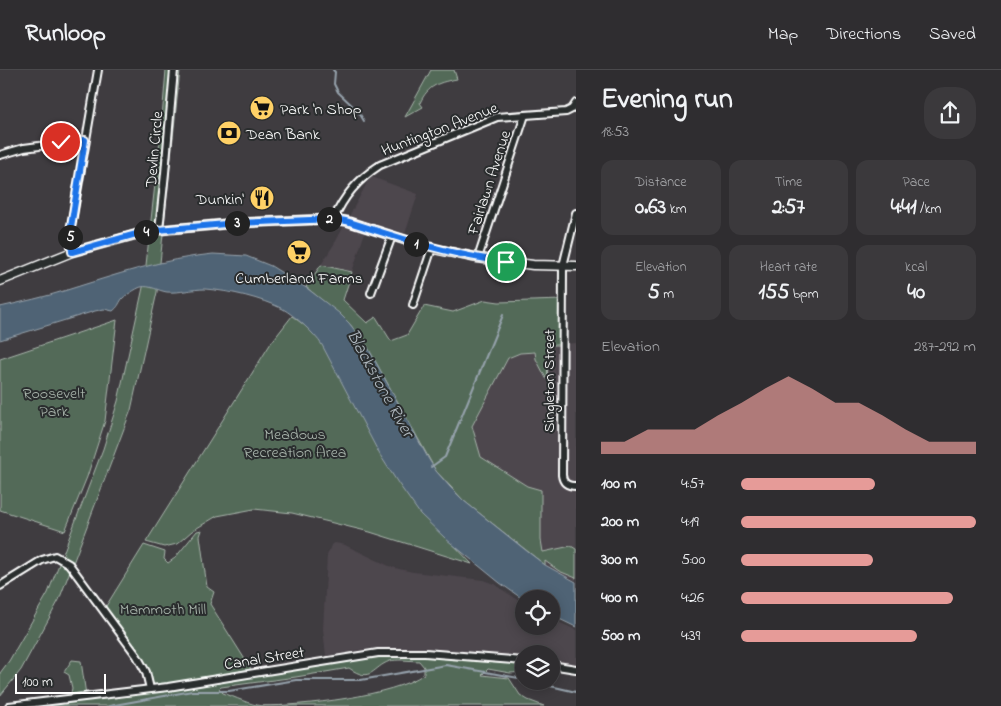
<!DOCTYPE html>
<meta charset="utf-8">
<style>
:root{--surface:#2f2d30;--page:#3b393c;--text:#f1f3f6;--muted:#a7a8ab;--line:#4a494c;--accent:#e69b98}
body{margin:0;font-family:"Indie Flower",sans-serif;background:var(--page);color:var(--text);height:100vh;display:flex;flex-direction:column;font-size:19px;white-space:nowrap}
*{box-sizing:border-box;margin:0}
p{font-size:16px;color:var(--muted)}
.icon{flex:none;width:28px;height:28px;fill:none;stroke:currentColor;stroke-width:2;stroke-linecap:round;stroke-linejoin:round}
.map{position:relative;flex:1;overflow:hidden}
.details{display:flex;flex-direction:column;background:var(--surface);width:425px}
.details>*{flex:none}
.controls{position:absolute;left:515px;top:520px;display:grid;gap:10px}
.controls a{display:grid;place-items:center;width:45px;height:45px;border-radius:50%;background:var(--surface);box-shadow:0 2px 12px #0003,0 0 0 1px var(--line);font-size:25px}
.scale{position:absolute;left:15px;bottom:12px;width:91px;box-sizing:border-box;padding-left:5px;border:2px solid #fff;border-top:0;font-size:14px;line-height:18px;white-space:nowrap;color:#fff;-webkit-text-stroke:4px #2a2d2e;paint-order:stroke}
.pin{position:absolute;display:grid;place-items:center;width:42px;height:42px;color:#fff;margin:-21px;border:2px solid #fff;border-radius:50%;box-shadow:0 1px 5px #0007}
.km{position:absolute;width:25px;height:25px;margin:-12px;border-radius:50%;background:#222;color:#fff;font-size:14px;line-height:25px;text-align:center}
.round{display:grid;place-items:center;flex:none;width:52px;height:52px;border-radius:20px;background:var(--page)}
.head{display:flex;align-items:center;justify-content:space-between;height:85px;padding:0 25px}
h1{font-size:28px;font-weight:800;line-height:38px}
.metrics{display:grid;grid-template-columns:repeat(3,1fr);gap:8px;height:85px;padding:5px 25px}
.metrics div{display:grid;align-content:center;border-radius:12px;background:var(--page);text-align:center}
.metrics b{font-size:21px;font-weight:800}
.metrics small{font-size:14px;font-weight:400}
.metrics p{font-size:14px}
.chart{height:140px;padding:10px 25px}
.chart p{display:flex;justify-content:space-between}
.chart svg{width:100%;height:90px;margin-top:5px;fill:var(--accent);opacity:.7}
ul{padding:0 25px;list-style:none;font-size:16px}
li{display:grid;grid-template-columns:80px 60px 1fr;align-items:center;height:38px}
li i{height:12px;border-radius:6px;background:var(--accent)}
header{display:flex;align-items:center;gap:30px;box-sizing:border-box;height:70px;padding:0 25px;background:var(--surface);border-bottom:1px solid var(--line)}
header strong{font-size:24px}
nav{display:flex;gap:28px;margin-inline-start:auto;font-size:18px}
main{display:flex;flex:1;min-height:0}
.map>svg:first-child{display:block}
.built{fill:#4e464d}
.green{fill:#536b58;stroke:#a9b5ac;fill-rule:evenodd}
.water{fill:#506474;stroke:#96a2ac}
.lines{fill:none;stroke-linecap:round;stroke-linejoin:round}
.stream{stroke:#96a2ac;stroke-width:2}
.minor-casing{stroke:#fff;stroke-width:10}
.major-casing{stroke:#fff;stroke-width:11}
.minor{stroke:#2a2d2e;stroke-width:6}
.major{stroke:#2a2d2e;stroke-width:8}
.route-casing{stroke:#fff;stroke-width:10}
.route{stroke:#1a73e8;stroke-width:6}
.labels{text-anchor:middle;stroke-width:4;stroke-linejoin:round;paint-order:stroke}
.poi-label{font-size:16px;fill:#fff;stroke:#2a2d2e;text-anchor:start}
.street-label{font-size:16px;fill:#fff;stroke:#2a2d2e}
.park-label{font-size:16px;fill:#a9b5ac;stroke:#2a2d2e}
.water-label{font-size:18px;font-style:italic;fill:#b0b9c0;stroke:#2a2d2e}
</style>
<header>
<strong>Runloop</strong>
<nav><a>Map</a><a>Directions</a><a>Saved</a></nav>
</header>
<main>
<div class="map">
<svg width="576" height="636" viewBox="0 0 576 636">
<rect width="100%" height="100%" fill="#3f3c40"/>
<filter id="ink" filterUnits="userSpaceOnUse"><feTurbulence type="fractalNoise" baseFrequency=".02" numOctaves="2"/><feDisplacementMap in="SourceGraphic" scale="10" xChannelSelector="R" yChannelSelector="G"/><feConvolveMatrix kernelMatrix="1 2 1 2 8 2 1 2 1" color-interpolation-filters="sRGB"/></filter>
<g filter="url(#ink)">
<g class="built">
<polygon points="372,107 418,124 403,170 366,159 352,202 321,195 336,171 368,111"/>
<polygon points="576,273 576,511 545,495 541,470 541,420 527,416 481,387 472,356 508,288 520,283 535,282 546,309 549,275"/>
<polygon points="335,473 345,475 389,496 399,499 413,502 483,510 494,514 524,534 524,556 551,556 551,549 576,560 576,594 551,590 551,584 524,584 524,586 431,578 372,578 326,586 323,559 327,486 331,475"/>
</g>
<g class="green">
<polygon points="166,0 180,0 157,222 131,340 59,530 21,600 0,626 0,603 9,591 48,523 103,379 118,331 144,213 161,60"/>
<path d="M431 0H454L457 9C440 12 428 15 420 33L423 37 405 47Z"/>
<polygon points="321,195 352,202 343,230 367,253 376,247 391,271 407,265 424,236 453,242 485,230 499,232 563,230 564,275 549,275 547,310 536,289 535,282 520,283 508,288 472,356 481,387 527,416 541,420 541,470 543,482 571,476 576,479 576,508 559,501 545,491 545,495 464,431 436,401 367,276 349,253 306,217"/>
<polygon points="292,246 312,261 325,276 451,472 472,494 370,462 292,443 254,439 217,446 192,461 177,474 164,477 146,472 271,273"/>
<polygon points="117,250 105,351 87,407 65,461 0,440 0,289"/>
<path d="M202 460 200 466 207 517 214 522 210 534 251 599 239 601 240 606 393 582 517 593 524 596V602L510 603 488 599 482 605 509 608 520 625 528 630 544 636H43L45 632 70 628 72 618 69 605 64 602 72 590 81 591 86 625 148 619V608L103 541 144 475 165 482 164 489 168 493 175 488 197 461ZM402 590 419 591 424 597V604C394 626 301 636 263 636 250 635 235 627 223 623L219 619 221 617 296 607 349 598C372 614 372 597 390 591 393 590 398 590 402 590Z"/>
</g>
<path class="water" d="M213 184 246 186 271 196 308 219 339 243 349 253 367 276 428 388 436 401 450 417 464 431 528 482 545 495 576 512V557L551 545V529L524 530 500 513 446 469 420 444 398 413 380 385 322 275C315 264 294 245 283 239 260 228 231 221 205 219 192 219 180 223 167 222 159 221 150 215 141 217 137 218 123 227 122 229 118 235 119 236 113 241L104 239 95 241 0 270V237C22 232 45 227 67 220 115 205 162 189 213 184Z"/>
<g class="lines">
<g class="stream">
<polyline points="333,0 335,2 334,14 338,22 358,41 364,51"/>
<polyline points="431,397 445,387 503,245"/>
<polyline points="529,611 576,622"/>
<polyline points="109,636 192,621 229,621 296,610 361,610 446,595 524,609"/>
</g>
<defs>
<g id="minor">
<polyline points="0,85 24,78 85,70"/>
<path d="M576 143 563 196 562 405C563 414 568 416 576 416"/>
<path d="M334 149C343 127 360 108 380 95L497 47 566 42 572 39 576 33"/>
<polyline points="159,160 165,103 174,0"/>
<polyline points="72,182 70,163 98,0"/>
<polyline points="478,188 525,45"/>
<polyline points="371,223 392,166"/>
<polyline points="413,235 432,178"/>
<polyline points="0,516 42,490 55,486 69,494 137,586 146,602 150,619"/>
<polyline points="551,595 576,599"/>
<polyline points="9,636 168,617 378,583 425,583 524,591"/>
</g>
<polyline id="major" points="0,211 72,182 149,161 237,153 331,149 346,151 430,178 478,188 533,195 576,196"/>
</defs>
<use href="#minor" class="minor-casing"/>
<use href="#major" class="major-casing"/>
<use href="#minor" class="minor"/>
<use href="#major" class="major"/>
</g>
</g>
<g class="lines" filter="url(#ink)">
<defs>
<path id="route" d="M61 72 85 70 70 163 72 182 140 163 158 160 237 153 334 149 346 151C399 168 450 185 506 192"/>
</defs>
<use href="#route" class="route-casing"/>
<use href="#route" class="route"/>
</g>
<defs>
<symbol id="supermarket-disc" viewBox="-11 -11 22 22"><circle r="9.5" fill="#ffd166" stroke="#2a2d2e"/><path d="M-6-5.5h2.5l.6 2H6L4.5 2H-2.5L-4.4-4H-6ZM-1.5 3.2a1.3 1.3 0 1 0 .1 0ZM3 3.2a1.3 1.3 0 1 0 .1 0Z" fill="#111"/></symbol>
<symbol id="bank-disc" viewBox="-11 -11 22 22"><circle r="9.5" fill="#ffd166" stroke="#2a2d2e"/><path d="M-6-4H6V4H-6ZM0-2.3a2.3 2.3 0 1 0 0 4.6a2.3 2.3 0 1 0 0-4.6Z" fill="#111"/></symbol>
<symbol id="restaurant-disc" viewBox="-11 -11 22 22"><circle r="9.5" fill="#ffd166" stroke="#2a2d2e"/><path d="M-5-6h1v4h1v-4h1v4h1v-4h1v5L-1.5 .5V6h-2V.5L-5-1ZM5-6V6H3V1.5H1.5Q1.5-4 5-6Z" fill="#111"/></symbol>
</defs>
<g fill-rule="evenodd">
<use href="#supermarket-disc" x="248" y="24" width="28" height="28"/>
<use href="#bank-disc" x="215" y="49" width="28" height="28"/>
<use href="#restaurant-disc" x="248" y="114" width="28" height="28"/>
<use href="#supermarket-disc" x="285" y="168" width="28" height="28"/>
</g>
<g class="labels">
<g class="poi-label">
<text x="280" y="44">Park 'n Shop</text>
<text x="246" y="69">Dean Bank</text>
<text x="244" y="134" text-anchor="end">Dunkin'</text>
<text x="299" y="213" text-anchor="middle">Cumberland Farms</text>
</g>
<g class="street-label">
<text transform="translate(439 58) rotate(-21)" y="6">Huntington Avenue</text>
<text transform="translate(153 79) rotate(-85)" y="6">Devlin Circle</text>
<text transform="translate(488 112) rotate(-72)" y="6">Fairlawn Avenue</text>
<text transform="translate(548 311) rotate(-90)" y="6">Singleton Street</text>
<text transform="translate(264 587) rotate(-9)" y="6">Canal Street</text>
</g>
<g class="park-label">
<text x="54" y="328">Roosevelt<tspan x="54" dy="18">Park</tspan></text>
<text x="295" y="369">Meadows<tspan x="295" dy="18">Recreation Area</tspan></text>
<text x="163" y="544">Mammoth Mill</text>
</g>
<g class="water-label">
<text transform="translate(381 313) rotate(61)" y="6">Blackstone River</text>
</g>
</g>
</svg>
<div class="controls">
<a><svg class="icon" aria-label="locate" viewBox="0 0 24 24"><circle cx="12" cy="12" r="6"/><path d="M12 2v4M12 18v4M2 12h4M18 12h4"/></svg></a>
<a><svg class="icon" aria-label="layers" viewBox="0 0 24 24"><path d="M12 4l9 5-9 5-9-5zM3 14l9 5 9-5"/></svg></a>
</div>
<div class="scale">100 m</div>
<div class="pin" style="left:506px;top:192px;background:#1e9e55"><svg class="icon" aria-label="arrive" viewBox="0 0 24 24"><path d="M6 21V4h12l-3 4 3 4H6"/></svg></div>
<div class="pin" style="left:61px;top:72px;background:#d93025"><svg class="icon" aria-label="check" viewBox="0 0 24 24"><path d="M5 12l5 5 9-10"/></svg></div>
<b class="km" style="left:416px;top:174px">1</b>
<b class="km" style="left:329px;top:149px">2</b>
<b class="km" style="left:237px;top:153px">3</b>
<b class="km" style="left:146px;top:162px">4</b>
<b class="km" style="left:70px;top:167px">5</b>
</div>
<section class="details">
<div class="head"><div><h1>Evening run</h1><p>18:53</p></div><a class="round"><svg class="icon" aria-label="share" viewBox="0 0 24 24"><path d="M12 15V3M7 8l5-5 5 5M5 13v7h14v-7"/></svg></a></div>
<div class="metrics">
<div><p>Distance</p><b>0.63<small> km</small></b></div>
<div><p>Time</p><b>2:57</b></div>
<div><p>Pace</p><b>4:41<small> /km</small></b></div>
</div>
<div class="metrics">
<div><p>Elevation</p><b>5<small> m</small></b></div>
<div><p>Heart rate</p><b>155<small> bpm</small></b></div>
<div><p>kcal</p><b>40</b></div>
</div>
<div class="chart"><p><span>Elevation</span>287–292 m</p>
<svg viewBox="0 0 160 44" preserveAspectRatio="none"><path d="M0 44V38L10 38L20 32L30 32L40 32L50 25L60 19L70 12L80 6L90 12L100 19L110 19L120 25L130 32L140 38L150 38L160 38V44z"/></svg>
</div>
<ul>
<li><b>100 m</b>4:57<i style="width:57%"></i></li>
<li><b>200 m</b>4:19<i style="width:100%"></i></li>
<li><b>300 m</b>5:00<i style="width:56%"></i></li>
<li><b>400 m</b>4:26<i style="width:90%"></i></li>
<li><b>500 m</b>4:39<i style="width:75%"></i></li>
</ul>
</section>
</main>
